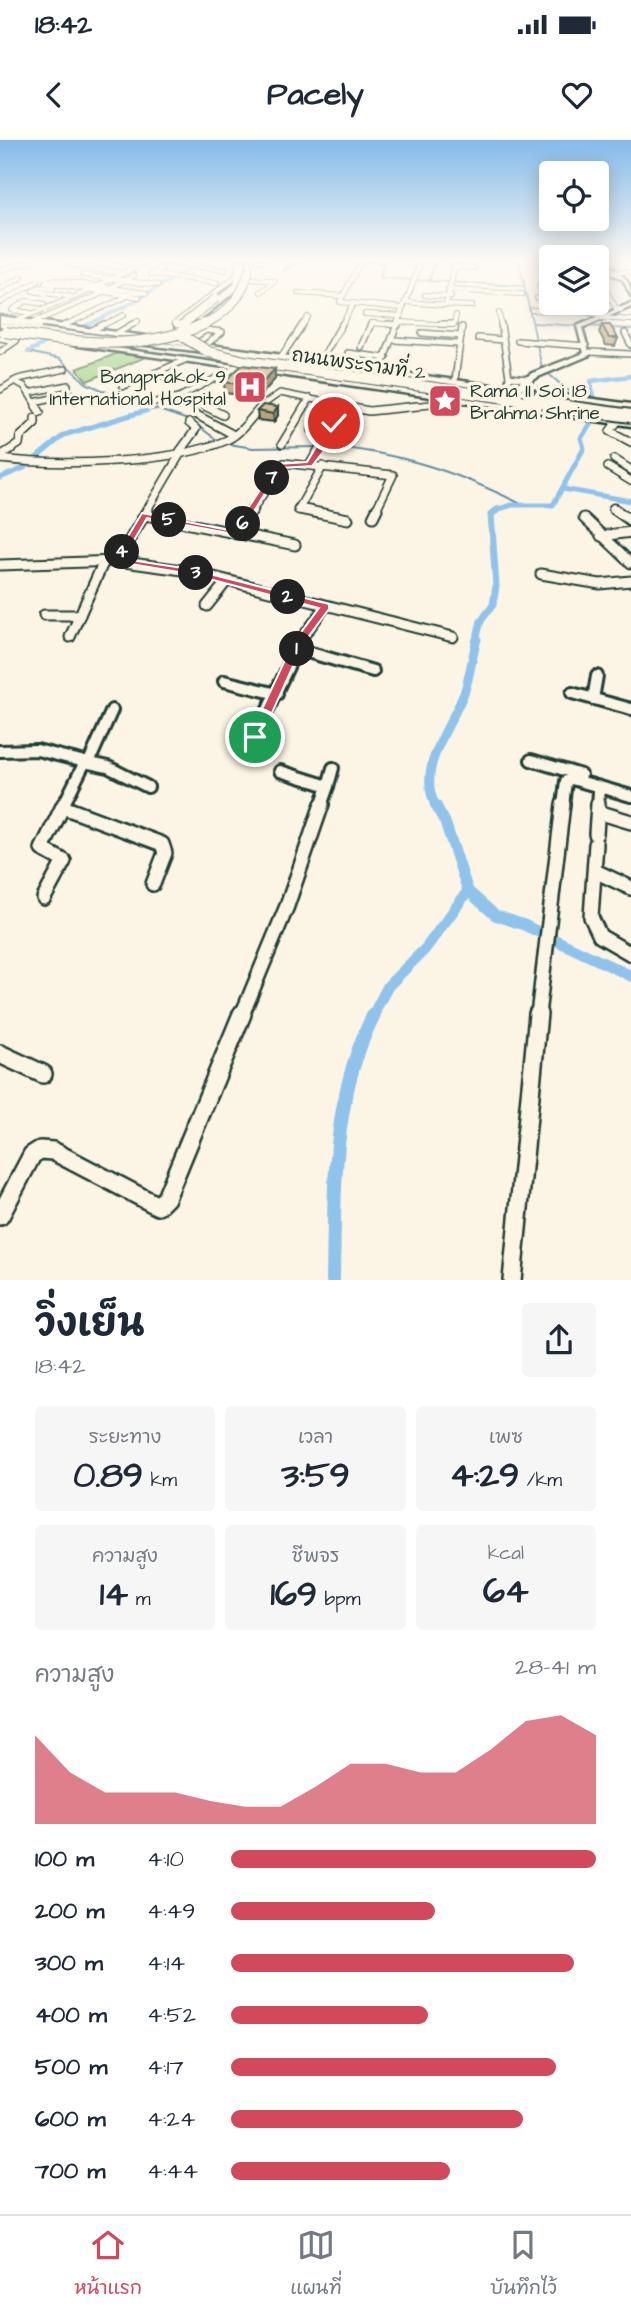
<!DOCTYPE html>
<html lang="th">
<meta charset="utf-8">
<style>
:root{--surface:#fff;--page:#f6f6f7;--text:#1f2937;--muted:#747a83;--line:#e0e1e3;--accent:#d1495b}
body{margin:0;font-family:"Architects Daughter","Playpen Sans Thai",sans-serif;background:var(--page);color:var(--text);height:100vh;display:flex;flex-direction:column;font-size:26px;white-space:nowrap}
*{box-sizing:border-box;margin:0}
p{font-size:23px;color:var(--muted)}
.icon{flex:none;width:38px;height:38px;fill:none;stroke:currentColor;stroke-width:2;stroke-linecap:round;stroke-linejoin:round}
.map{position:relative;height:1140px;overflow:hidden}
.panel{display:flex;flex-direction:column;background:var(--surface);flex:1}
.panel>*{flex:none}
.controls{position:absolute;left:539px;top:21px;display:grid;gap:14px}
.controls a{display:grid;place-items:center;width:70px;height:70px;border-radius:7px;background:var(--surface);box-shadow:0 4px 18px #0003;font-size:35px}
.pin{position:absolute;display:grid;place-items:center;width:60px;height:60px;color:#fff;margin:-30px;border:4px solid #fff;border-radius:50%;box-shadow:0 2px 7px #0007}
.km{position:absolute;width:35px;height:35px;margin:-18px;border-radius:50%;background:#222;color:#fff;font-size:19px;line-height:35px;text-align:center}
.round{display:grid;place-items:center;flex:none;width:74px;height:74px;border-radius:7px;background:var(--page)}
.headline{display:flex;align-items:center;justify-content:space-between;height:119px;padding:0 35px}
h1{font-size:38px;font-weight:700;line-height:52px}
.stats{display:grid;grid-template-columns:repeat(3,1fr);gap:10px;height:119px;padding:7px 35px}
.stats div{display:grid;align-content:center;border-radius:7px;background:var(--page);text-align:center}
.stats b{font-size:35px;font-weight:700}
.stats small{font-size:19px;font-weight:400}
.stats p{font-size:19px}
.chart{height:196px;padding:14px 35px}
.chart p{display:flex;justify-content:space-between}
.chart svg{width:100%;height:126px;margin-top:7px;fill:var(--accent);opacity:.7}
ul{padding:0 35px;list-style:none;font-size:23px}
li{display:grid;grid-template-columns:112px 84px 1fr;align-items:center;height:52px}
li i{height:18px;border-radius:9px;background:var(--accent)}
.status{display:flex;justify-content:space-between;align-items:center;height:49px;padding:0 35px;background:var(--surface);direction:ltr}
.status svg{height:19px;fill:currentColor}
header{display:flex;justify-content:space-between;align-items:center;height:91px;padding:0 35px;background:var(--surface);font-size:32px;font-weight:700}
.tabs{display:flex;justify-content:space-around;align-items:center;height:98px;border-top:2px solid var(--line);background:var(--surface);font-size:19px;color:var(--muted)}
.tabs a{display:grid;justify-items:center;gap:4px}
.tabs .selected{color:var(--accent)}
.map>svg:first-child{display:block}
.green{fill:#aed795;stroke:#668a64;stroke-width:2}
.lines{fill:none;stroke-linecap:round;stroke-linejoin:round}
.stream{stroke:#628da2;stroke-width:2}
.canal-far6{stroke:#8fc3ec;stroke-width:3.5}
.canal-far5{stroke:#8fc3ec;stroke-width:4.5}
.canal-far4{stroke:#8fc3ec;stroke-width:5}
.canal-far3{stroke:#8fc3ec;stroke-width:7}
.canal-far2{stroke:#8fc3ec;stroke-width:9}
.canal-far1{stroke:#8fc3ec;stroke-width:11}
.canal{stroke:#8fc3ec;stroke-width:14}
.minor-far6-casing{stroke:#1f3d34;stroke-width:6}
.minor-far5-casing{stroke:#1f3d34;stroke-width:8}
.minor-far4-casing{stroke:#1f3d34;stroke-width:10}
.minor-far3-casing{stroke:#1f3d34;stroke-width:13}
.minor-far2-casing{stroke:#1f3d34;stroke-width:16}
.minor-far1-casing{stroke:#1f3d34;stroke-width:18}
.minor-casing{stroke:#1f3d34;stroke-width:22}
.secondary-casing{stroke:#1f3d34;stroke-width:5}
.primary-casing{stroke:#1f3d34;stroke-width:5}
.trunk-casing{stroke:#1f3d34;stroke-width:5}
.motorway-casing{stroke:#1f3d34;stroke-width:5}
.minor-far6{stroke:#fcf5e5;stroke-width:4.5}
.minor-far5{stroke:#fcf5e5;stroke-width:5}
.minor-far4{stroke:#fcf5e5;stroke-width:7}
.minor-far3{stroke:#fcf5e5;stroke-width:9}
.minor-far2{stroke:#fcf5e5;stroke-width:10}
.minor-far1{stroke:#fcf5e5;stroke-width:13}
.minor{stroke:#fcf5e5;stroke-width:17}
.secondary{fill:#fcf5e5;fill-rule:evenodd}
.primary{fill:#fcf5e5;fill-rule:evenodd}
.trunk{fill:#fcf5e5;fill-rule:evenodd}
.motorway{fill:#fcf5e5;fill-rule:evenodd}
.secondary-bridge-casing{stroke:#1f3d34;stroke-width:10;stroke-linecap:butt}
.motorway-bridge-far2-casing{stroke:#1f3d34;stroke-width:10;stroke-linecap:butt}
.motorway-bridge-far1-casing{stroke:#1f3d34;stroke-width:12;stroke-linecap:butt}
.motorway-bridge-casing{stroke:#1f3d34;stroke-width:16;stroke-linecap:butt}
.secondary-bridge{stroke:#fcf5e5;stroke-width:7}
.motorway-bridge-far2{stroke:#fcf5e5;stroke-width:8}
.motorway-bridge-far1{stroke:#fcf5e5;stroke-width:10}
.motorway-bridge{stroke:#fcf5e5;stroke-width:12}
.wall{fill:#b8a178;stroke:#1f3d34;stroke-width:2}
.shaded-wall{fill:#968362;stroke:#1f3d34;stroke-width:2}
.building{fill:#d6bb8c;stroke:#1f3d34;stroke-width:2}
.route{fill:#d1495b;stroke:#fff;stroke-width:2}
.labels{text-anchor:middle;stroke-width:7;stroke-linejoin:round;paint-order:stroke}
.far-street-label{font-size:19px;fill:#1f3d34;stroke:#fcf5e5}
.far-poi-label{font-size:19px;fill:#1f3d34;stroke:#fcf5e5;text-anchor:end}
</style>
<div class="status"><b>18:42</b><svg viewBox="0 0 49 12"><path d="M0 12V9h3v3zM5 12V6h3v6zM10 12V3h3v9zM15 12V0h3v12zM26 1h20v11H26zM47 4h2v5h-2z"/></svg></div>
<header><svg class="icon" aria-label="back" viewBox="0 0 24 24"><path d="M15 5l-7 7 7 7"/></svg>Pacely<svg class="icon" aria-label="heart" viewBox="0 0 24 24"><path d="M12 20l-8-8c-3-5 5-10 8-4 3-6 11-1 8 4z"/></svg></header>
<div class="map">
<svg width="631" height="1140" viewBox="0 0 631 1140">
<rect width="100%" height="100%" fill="#fcf5e5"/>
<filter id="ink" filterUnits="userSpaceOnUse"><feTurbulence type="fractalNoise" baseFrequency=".0143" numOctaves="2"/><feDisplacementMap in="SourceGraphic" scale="14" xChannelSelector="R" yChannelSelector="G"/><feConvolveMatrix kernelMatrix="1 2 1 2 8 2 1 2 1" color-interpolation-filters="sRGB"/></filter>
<g filter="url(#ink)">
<polygon class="green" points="118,213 146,217 87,241 77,229"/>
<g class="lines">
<g class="stream">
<polyline points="355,121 383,123"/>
<polyline points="384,121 380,138 524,146"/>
<polyline points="519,121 542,228 567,250 596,258"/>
<polyline points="283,131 300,121"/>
<polyline points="429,141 436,121"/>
<polyline points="534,183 579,186"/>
<polyline points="585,186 603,187"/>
<polyline points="610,188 631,189"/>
<polyline points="28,212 60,219 86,243 148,270 156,269 188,280"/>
<polyline points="197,285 217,300"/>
<polyline points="223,303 253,308 317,307"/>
<path d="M324 306C400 312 457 332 525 366"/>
</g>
<polyline class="canal-far6" points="85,186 134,162 201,121"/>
<g class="canal-far5">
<polyline points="85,186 89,184"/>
<polyline points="28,212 45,203"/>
<polyline points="594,267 591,241 631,236"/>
</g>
<g class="canal-far4">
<polyline points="0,338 24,328 64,295 148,270"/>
<polyline points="563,349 631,361"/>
<polyline points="496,370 512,365 553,365 584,308 581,298 590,285 595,266"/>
</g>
<polyline class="canal-far3" points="476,501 481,481 493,465 496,446 491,374 499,369"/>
<path class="canal-far2" d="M436 666C415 629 451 587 464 553 470 536 472 517 477 499"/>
<g class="canal-far1">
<polyline points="435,664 445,682 468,751 495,775 524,785 631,836"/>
<polyline points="373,875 388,846 425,809 468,751"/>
</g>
<path class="canal" d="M333 1140C335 1047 331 959 374 874"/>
<defs>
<g id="minor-far6">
<polyline points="116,121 140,124"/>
<polyline points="156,121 225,130"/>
<polyline points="257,121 262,121"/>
<polyline points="361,121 340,162 402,168"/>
<polyline points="538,121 551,122"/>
<polyline points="597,124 606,124"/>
<polyline points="70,125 122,133"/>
<polyline points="454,127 474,128"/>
<polyline points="161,129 151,134 217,143"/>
<polyline points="0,130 32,121"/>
<polyline points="612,132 631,132"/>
<polyline points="83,135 158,145"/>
<polyline points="251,139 275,141 261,152"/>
<polyline points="245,143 250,133 249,121"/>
<polyline points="539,146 551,147"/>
<polyline points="0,149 22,137"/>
<polyline points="53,149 40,147 33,151 73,157"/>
<polyline points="448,150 522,154"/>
<polyline points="597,150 606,151 616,168 621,170"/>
<polyline points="298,153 343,156"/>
<polyline points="425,155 451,157"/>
<polyline points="139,157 45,143 53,140 146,153"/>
<polyline points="537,158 551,159"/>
<polyline points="406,162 421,121"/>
<polyline points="0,163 38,141"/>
<polyline points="446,165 472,166"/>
<polyline points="532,170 586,172 604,176"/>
<polyline points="31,173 12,170 26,161 44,164"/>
<polyline points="499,173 501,186"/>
<polyline points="365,174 401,176"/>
<polyline points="601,178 631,180"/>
<polyline points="17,180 82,154 147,121"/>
<polyline points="34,182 96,156 134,135"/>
<polyline points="399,182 454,185 456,175"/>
<polyline points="63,186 130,155"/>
<polyline points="101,186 124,175"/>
<polyline points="130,186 138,181"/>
<polyline points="178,186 175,183 233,139 238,132 238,121"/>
<polyline points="302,186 308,177"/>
<polyline points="341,186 353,164"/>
<polyline points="371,186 372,183 398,185"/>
<polyline points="396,186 405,162 446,165 456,121"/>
</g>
<g id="minor-far5">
<polyline points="388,184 398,185"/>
<polyline points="440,184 454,184"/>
<polyline points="501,184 509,237 507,247"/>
<polyline points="63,186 67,184"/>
<polyline points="92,190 104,184"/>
<polyline points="422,193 461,196"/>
<polyline points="625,193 631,205"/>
<polyline points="116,194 133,184"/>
<polyline points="0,198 16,201 0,212"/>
<polyline points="478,198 503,200"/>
<polyline points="394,200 458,204"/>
<polyline points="173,201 185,192 176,184"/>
<polyline points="518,201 586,206"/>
<polyline points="184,203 206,190 222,192 204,206"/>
<polyline points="361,207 371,184"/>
<polyline points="589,212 631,214"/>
<polyline points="348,213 386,218"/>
<polyline points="282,216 303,184"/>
<polyline points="320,222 342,184"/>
<polyline points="380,230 397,184"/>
<polyline points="154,233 176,241"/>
<polyline points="509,237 528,239"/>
<polyline points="455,240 462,187"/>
<polyline points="14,241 24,246 37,267"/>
<polyline points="122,247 185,220"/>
<polyline points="0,250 18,239 65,229"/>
<polyline points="29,253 68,245"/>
<polyline points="34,262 72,254"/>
<polyline points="148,264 179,257 236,228"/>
<polyline points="205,266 208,267"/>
<polyline points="260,267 280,253 351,267"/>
<polyline points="304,267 310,258"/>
<polyline points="402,267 469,260"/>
</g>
<g id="minor-far4">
<polyline points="36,266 40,272"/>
<polyline points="205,266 223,275"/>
<polyline points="342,266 369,271 418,266"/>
<polyline points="195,274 234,295"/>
<polyline points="617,282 610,291 631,302"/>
<polyline points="312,290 329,292"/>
<polyline points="282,304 305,266"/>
<polyline points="180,311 196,289 189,283"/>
<polyline points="0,316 19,304 20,297 35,283 35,278"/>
<path d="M0 319C59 326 173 324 227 300 242 293 251 277 262 266"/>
<polyline points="614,319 631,330"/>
<polyline points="310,324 343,267"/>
<polyline points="608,327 631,341"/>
<polyline points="613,368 616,370"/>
<polyline points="147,370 182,311"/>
<polyline points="252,370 284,323 393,335 376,370"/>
<polyline points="300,370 298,370 323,326"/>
</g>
<g id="minor-far3">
<polyline points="299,369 348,379"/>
<polyline points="614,369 631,381"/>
<polyline points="145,375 295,405"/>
<polyline points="373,377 377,369"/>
<polyline points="584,378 631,423"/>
<polyline points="236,394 253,369"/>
<polyline points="601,396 631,392"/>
<polyline points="117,421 148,369"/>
<polyline points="0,425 117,421 190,431 453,497"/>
<polyline points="541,434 600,444 631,441"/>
<polyline points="207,466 227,441"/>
<polyline points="44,475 80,475"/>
<polyline points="70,497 104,421"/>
<polyline points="300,501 325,467"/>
</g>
<g id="minor-far2">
<polyline points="297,509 373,531"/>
<polyline points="224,541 277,554"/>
<polyline points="572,553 631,569"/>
<polyline points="593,559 597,536"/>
<polyline points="255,597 301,499"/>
<polyline points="0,611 37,610 85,622 63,666"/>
<polyline points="531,620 581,635"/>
<polyline points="85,622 108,627 148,647"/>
<polyline points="89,622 112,570"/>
<polyline points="280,631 328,646 321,666"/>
<polyline points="328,646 333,628"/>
<polyline points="563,666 566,641 572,639 631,656"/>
<polyline points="598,666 599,651"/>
</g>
<g id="minor-far1">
<polyline points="63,667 162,704 165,713 153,744"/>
<polyline points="598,672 631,682"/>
<polyline points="596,694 598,664"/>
<polyline points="596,704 591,777 600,796 631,814"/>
<polyline points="595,731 631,748"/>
<polyline points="44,758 64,721 42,709 64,664"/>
<polyline points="242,875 287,766 322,664"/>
<polyline points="538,875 563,664"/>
</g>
<g id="minor">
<polyline points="0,914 43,934"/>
<polyline points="0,1076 32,1015 40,1010 53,1011 158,1066 166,1058 242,874"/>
<polyline points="512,1140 538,874"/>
</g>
<g id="secondary">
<path d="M602 121H606C617 134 631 137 631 156L623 140 611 134Z"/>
<polygon points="631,163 631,167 582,188 590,215 538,237 518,251 512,251 512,247 532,233 584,213 577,186"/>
<polygon points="0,176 363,226 367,228 363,230 0,180"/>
<polygon points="74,202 631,282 631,286 72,205"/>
</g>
<polygon id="primary" points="0,183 268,216 272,218 268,220 0,187"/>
<polygon id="trunk" points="499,249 579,260 584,263 579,266 496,254 496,250"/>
<g id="motorway">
<polygon points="240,121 246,121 240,147 200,180 194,180 194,176 234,144"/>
<polygon points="0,177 40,182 44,185 40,188 0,183"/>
<polygon points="249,212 631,264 631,270 246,217"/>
</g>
</defs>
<use href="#minor-far6" class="minor-far6-casing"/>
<use href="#minor-far5" class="minor-far5-casing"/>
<use href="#minor-far4" class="minor-far4-casing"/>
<use href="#minor-far3" class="minor-far3-casing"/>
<use href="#minor-far2" class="minor-far2-casing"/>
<use href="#minor-far1" class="minor-far1-casing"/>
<use href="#minor" class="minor-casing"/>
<use href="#secondary" class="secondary-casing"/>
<use href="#primary" class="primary-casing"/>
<use href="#trunk" class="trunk-casing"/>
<use href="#motorway" class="motorway-casing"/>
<use href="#minor-far6" class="minor-far6"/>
<use href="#minor-far5" class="minor-far5"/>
<use href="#minor-far4" class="minor-far4"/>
<use href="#minor-far3" class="minor-far3"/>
<use href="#minor-far2" class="minor-far2"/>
<use href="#minor-far1" class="minor-far1"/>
<use href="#minor" class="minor"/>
<use href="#secondary" class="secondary"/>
<use href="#primary" class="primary"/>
<use href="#trunk" class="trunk"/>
<use href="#motorway" class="motorway"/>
<defs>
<polyline id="secondary-bridge" points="537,267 528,259 541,255"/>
<g id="motorway-bridge-far2">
<polyline points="182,185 216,158"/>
<path d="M201 186C223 176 243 158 248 133"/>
</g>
<g id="motorway-bridge-far1">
<path d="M5 192C70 202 143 213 204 184"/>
<polyline points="184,197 209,212 245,221 570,267"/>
</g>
<polyline id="motorway-bridge" points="558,266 631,276"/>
</defs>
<use href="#secondary-bridge" class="secondary-bridge-casing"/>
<use href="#motorway-bridge-far2" class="motorway-bridge-far2-casing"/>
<use href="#motorway-bridge-far1" class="motorway-bridge-far1-casing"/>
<use href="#motorway-bridge" class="motorway-bridge-casing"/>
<use href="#secondary-bridge" class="secondary-bridge"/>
<use href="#motorway-bridge-far2" class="motorway-bridge-far2"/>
<use href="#motorway-bridge-far1" class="motorway-bridge-far1"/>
<use href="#motorway-bridge" class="motorway-bridge"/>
</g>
<g class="wall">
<polygon points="602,185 618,198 615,206 606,205 599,192"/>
<polygon points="275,229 275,239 259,257 225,253 224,242"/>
<polygon points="263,265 278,275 274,282 258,280 257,271"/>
</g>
<g class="shaded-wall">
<polygon points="275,229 275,239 259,257 258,247"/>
<polygon points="278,267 278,275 274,282 273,274"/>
</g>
<g class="building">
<polygon points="602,185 610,185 618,198 609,198"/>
<polygon points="242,225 275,229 258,247 224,242"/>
<polygon points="263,265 278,267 273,274 257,271"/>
</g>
</g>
<linearGradient id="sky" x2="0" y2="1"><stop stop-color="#84baea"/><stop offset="0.43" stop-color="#fefaf3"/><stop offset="1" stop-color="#fefaf3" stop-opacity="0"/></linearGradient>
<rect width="631" height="280" fill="url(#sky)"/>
<polygon class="route" points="336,282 326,308 312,326 281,328 239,395 147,378 123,419 190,429 329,464 329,469 303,504 261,597 255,602 249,597 293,503 319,468 190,434 113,421 142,373 233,391 277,324 307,322 331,282"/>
<defs>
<symbol id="hospital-square" viewBox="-11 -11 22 22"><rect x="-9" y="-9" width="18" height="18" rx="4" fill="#d1495b" stroke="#fcf5e5"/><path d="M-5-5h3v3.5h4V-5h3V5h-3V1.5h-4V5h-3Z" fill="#fff"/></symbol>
<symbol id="sight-square" viewBox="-11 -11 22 22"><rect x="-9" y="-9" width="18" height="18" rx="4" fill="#d1495b" stroke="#fcf5e5"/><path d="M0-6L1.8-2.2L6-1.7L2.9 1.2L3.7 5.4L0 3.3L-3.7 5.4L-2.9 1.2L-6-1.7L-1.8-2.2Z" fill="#fff"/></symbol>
</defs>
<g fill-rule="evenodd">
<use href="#hospital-square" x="231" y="228" width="38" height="38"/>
<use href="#sight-square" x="426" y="242" width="38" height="38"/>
</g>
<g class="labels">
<g class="far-street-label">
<text transform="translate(359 223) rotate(8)" y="7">ถนนพระรามที่ 2</text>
</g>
<g class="far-poi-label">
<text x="226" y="243">Bangprakok 9<tspan x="226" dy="22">International Hospital</tspan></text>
<text x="470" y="257" text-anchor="start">Rama II Soi 18<tspan x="470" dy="22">Brahma Shrine</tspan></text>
</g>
</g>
</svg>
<div class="controls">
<a><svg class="icon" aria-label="locate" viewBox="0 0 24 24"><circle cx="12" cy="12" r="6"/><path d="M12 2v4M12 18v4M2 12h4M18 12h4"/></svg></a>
<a><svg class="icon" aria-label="layers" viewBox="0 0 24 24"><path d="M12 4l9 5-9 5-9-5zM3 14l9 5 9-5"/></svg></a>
</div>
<div class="pin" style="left:255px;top:597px;background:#1e9e55"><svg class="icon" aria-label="arrive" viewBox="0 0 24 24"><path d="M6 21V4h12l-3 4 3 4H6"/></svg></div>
<div class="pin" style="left:334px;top:283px;background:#d93025"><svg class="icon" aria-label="check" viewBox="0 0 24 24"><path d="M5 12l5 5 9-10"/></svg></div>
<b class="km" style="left:297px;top:509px">1</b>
<b class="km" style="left:288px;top:457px">2</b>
<b class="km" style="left:196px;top:433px">3</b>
<b class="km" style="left:122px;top:412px">4</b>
<b class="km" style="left:169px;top:380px">5</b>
<b class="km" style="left:243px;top:384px">6</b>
<b class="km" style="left:272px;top:338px">7</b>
</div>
<section class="panel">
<div class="headline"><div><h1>วิ่งเย็น</h1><p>18:42</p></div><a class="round"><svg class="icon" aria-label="share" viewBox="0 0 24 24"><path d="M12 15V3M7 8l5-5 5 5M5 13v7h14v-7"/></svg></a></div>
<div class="stats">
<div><p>ระยะทาง</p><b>0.89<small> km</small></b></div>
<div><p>เวลา</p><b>3:59</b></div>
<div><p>เพซ</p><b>4:29<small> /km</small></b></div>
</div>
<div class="stats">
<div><p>ความสูง</p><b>14<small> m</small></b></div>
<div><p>ชีพจร</p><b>169<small> bpm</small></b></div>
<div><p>kcal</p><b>64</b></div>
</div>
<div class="chart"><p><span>ความสูง</span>28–41 m</p>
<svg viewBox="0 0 160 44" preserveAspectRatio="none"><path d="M0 44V13L10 26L20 33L30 33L40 33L50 36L60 38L70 38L80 31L90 23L100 23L110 26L120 26L130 18L140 8L150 6L160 13V44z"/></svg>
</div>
<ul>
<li><b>100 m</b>4:10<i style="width:100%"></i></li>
<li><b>200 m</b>4:49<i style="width:56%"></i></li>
<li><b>300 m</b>4:14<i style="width:94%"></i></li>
<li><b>400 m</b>4:52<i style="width:54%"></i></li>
<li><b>500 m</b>4:17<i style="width:89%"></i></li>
<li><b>600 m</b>4:24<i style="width:80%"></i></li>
<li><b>700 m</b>4:44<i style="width:60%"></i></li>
</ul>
</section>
<nav class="tabs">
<a class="selected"><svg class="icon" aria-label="home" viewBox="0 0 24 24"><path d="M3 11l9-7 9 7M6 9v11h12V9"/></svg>หน้าแรก</a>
<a><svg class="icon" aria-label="map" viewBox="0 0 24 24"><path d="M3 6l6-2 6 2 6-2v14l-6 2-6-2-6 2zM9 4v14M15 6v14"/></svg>แผนที่</a>
<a><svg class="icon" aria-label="saved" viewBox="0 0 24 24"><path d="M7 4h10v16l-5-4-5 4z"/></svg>บันทึกไว้</a>
</nav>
